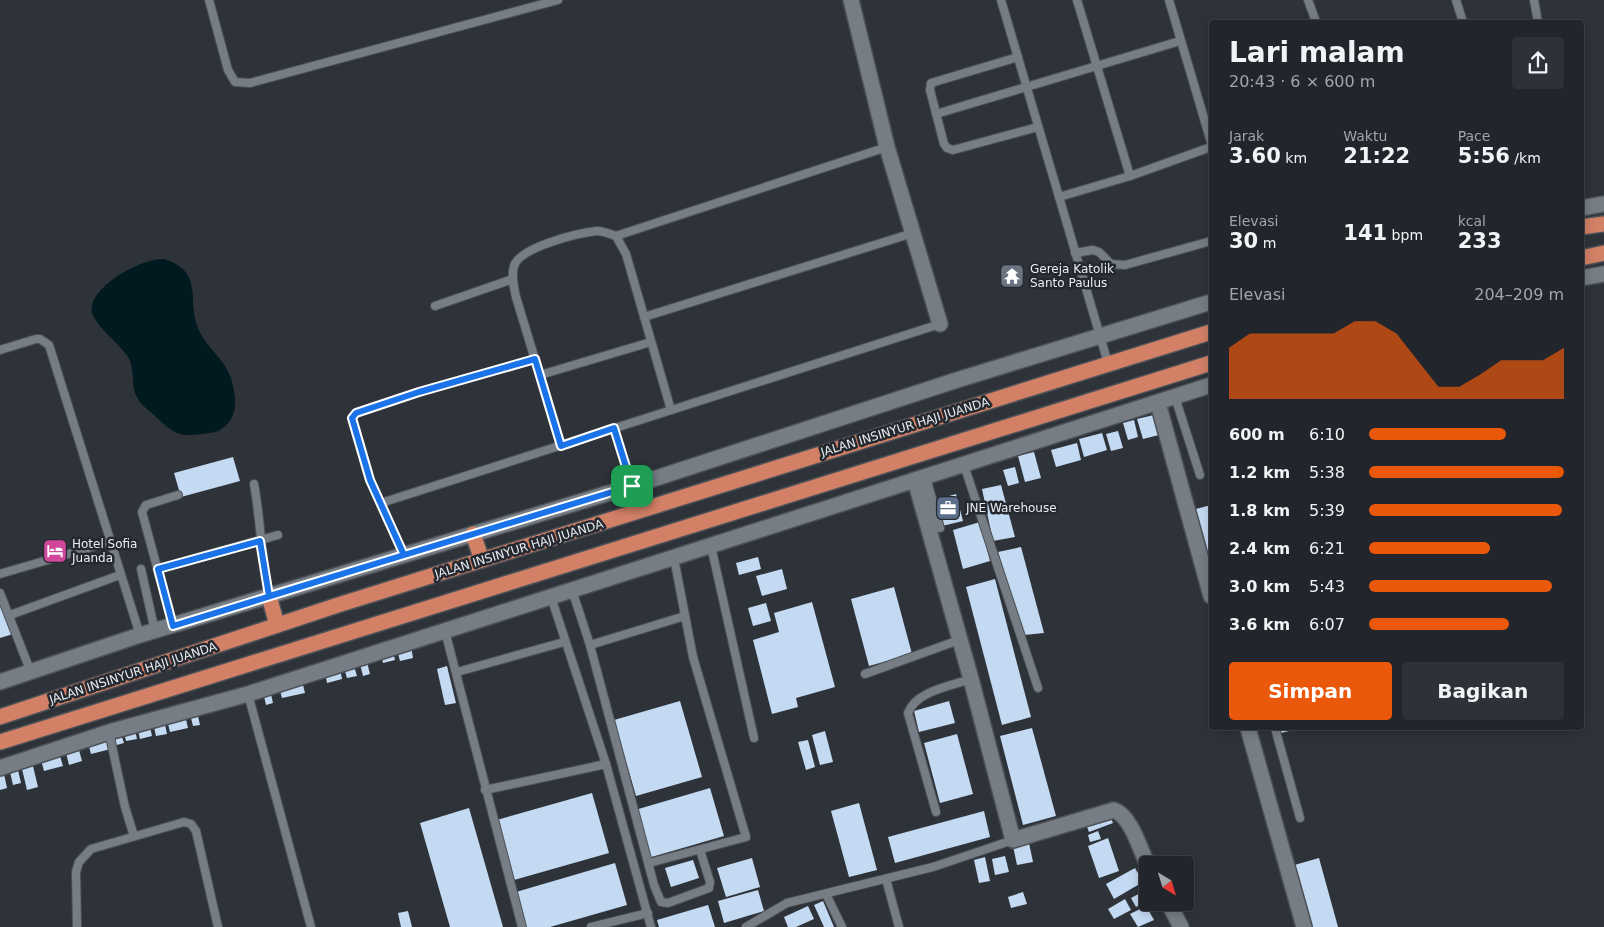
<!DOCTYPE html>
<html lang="id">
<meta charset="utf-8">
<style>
:root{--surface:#22262c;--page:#2e3238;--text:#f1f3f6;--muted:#a2a5a9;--line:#3f4348;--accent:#ea580c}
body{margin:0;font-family:"DejaVu Sans",sans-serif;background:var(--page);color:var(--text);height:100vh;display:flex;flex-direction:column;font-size:19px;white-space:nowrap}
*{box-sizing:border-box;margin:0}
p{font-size:16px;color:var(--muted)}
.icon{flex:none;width:28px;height:28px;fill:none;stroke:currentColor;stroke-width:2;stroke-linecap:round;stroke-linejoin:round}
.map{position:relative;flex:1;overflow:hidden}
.side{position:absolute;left:1209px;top:20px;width:375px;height:710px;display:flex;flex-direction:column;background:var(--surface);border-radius:5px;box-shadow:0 2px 12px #0003,0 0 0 1px var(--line)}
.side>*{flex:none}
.needle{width:32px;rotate:142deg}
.buttons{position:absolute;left:1139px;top:856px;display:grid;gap:10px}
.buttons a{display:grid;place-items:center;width:55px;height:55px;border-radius:5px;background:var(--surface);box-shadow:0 2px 12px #0003,0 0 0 1px var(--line);font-size:25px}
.pin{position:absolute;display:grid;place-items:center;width:42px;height:42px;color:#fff;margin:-21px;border-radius:10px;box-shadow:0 2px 8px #0006}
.round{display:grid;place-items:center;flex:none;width:52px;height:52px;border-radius:5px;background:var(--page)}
.summary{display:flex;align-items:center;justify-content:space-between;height:85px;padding:0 20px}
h1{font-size:28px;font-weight:700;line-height:38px}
.figures{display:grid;grid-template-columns:repeat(3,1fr);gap:8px;height:85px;padding:5px 20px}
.figures div{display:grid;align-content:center}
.figures b{font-size:21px;font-weight:700}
.figures small{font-size:14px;font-weight:400}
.figures p{font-size:14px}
.chart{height:140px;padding:10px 20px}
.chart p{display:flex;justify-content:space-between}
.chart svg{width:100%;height:90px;margin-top:5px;fill:var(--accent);opacity:.7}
.cta{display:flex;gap:10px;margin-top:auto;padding:10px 20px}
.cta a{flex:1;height:58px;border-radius:5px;background:var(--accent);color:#fff;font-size:20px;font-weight:700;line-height:58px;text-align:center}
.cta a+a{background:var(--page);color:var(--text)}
ul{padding:0 20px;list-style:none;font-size:16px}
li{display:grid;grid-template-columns:80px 60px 1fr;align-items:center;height:38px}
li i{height:12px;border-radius:6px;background:var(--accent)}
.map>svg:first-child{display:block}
.water{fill:#011a20}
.building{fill:#c4daf3}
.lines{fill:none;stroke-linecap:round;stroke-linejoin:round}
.service-casing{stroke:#4d5157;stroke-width:10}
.minor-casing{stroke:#4d5157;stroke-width:18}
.tertiary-casing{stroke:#4d5157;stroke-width:18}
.trunk-casing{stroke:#4d5157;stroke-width:18}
.service{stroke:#767d84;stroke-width:8}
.minor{stroke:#767d84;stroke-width:15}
.tertiary{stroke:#767d84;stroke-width:15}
.trunk{stroke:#d28066;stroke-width:15}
.route-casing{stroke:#fff;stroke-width:10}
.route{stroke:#1a73e8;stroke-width:6}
.labels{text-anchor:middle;stroke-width:5;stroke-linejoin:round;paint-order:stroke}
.poi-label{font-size:12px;fill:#e9ecf1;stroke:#242930;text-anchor:start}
.street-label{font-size:12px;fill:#e9ecf1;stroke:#242930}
</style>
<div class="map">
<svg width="1604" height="927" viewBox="0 0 1604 927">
<rect width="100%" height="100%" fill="#2e333a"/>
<path class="water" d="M164 259C203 271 188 298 197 325 204 348 229 360 233 386 237 402 237 420 220 430 215 433 208 433 202 434 176 438 171 431 153 414 147 409 140 404 137 397 130 385 136 371 128 357 118 342 99 330 92 313 87 287 142 258 164 259Z"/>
<g class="building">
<polygon points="1158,414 1163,434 1143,439 1137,419"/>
<polygon points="1134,420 1138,437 1128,440 1123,423"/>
<polygon points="1118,431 1123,448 1111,451 1106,434"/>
<polygon points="1102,433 1107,450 1084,457 1079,439"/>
<polygon points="1077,443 1081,460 1056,467 1051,450"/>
<polygon points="1034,452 1041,478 1025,482 1018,456"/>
<polygon points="233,457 240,481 181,497 174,473"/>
<polygon points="1015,467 1019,483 1008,486 1003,470"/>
<polygon points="1001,485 1015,537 993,541 982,489"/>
<polygon points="956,494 963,521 942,526 935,500"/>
<polygon points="1211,505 1211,578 1192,510"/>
<polygon points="980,522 990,561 963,569 953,530"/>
<polygon points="1021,547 1044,633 1024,635 998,552"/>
<polygon points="758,557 761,569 739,575 736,563"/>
<polygon points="782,569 787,589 762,596 756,576"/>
<polygon points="995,579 1031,717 1002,725 966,587"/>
<polygon points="894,587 912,654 869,666 851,599"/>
<polygon points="0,599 13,634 0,638"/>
<polygon points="812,602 835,687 796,698 798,707 772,714 753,640 779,632 774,613"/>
<polygon points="766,603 771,621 753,626 748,608"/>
<polygon points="411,646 413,658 400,661 397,650"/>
<polygon points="393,651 395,660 383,663 381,654"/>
<polygon points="366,658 370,674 363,676 359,660"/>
<polygon points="354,666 357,676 347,678 344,668"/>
<polygon points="447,666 456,703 445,705 437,669"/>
<polygon points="340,669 342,679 327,683 325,673"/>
<polygon points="302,681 305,693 282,698 279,687"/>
<polygon points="270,690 273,703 266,705 263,692"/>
<polygon points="680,701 702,777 636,796 614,720"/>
<polygon points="949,701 955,723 919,732 914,711"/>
<polygon points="197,712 200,725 193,726 190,714"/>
<polygon points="185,715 188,728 170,732 167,720"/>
<polygon points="164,720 167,734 156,736 153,723"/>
<polygon points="150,727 152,736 140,739 138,730"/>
<polygon points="1032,728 1056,816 1023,825 1000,736"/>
<polygon points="1275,728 1292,728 1293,730 1277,734"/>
<polygon points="135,730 137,739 126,741 124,733"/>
<polygon points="825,731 833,762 820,765 812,735"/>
<polygon points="957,734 973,794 940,803 924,743"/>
<polygon points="122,737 124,743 113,746 112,739"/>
<polygon points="108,738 111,749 91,754 88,743"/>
<polygon points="808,740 815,767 806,770 798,742"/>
<polygon points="79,750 82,761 69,765 66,753"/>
<polygon points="60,756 63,766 44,771 41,760"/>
<polygon points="33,766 38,787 27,790 22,769"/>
<polygon points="18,770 21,783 13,785 10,772"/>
<polygon points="4,774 7,788 0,790 0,775"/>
<polygon points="710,788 724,836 648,858 635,810"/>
<polygon points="592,793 609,853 514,880 497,820"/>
<polygon points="859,803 877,870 849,877 831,811"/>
<polygon points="469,808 503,927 450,927 420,823"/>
<polygon points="984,811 990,837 895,863 888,837"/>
<polygon points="1110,816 1113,823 1089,832 1086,824"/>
<polygon points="1098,831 1101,839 1090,842 1088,835"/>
<polygon points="1108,838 1119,871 1099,878 1088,846"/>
<polygon points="1029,843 1033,862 1017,865 1013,846"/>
<polygon points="1005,856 1009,872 995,875 992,859"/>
<polygon points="985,857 990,881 979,883 974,860"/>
<polygon points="752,858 760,887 726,897 717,868"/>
<polygon points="1319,858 1338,927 1307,927 1291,866"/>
<polygon points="693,860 699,878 671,887 665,868"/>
<polygon points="615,863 627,905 550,927 525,927 516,892"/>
<polygon points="1135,868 1143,882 1114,899 1106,884"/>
<polygon points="1148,889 1148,900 1136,907 1131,898"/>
<polygon points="758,890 764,911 724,923 718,901"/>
<polygon points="1023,892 1027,904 1011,908 1008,897"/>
<polygon points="1125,899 1131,910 1114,919 1108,909"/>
<polygon points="823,901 834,927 824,927 814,905"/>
<polygon points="708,905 715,927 659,927 657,920"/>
<polygon points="808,906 814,919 796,927 788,927 784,917"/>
<polygon points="1146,906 1154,920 1138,927 1130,914"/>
<polygon points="408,911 412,927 401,927 398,913"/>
</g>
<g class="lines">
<defs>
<g id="service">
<polyline points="209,0 228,70 235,82 250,83 558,0"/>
<polyline points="1001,0 1108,363"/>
<polyline points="1077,0 1130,176"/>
<polyline points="1169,0 1211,142"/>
<polyline points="1308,0 1316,22"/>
<polyline points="1456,0 1463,22"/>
<polyline points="1534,0 1538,22"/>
<polyline points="1018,57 931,83 930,90 944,144 947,148 953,150 1038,127"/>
<polyline points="936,114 1180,41"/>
<polyline points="1059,197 1130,176 1211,147"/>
<polyline points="616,236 626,254 671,410"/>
<polyline points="1075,253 1093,250 1099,252 1111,264 1125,265 1211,241"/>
<polyline points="435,306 513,279"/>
<polyline points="644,317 913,233"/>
<polyline points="0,350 36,339 40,339 49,345 140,635"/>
<polyline points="540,375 651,342"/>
<polyline points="1175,397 1200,475"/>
<polyline points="614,429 632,486"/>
<path d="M561 445 516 297C514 288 511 276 514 266 520 247 578 233 597 231 603 231 610 234 616 236L887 147"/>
<polyline points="964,465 1038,688"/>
<polyline points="926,477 940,528"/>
<path d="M254 484C261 521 261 559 269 596"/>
<polyline points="381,503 940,324"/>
<polyline points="711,546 754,738"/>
<polyline points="404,555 370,480 352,418 356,413 419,392 535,359"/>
<polyline points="141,569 155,631"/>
<polyline points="158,569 278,535"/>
<polyline points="0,574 109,542"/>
<polyline points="572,590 590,645 654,885 661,902 668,903 709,888 710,882 700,850"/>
<polyline points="0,593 30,670"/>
<polyline points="551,597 606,764 651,927"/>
<polyline points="10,615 120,575"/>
<polyline points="173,626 142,512 146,505 178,495"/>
<polyline points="445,631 522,927"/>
<polyline points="590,645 685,616"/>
<polyline points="457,672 564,642"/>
<polyline points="865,674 959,640"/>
<polyline points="248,694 311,927"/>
<polyline points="1275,728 1300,818"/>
<polyline points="109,732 125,807 134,836"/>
<polyline points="485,790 606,764"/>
<path d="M936 812 908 713C916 691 951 686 971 679"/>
<polyline points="649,863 746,837 693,657 674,558"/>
<polyline points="886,879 899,927"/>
<polyline points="826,894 842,927"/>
<polyline points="77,927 76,872 79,862 91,849 184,822 191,824 196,831 218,927"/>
<polyline points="591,927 648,913"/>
<polyline points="746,927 787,903 933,867 1013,840"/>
</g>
<g id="minor">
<polyline points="851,0 887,147 940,324"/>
<polyline points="1158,403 1211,596"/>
<path d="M915 480 971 679 1013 840 1114 810C1131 816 1140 849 1148 866"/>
<polyline points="1248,728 1304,927"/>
<polyline points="1168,902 1181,927"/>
</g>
<g id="tertiary">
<polyline points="1581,208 1604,204"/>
<polyline points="1581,278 1604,274"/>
<polyline points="0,682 140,635 632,486 957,380 1211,302"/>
<polyline points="0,768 109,732 248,694 1211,385"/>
</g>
<g id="trunk">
<polyline points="1581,227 1604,224"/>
<polyline points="1581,258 1604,253"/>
<polyline points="473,534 482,560"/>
<polyline points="269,596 277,625"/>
<polyline points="0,717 338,605 1211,332"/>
<polyline points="0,742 1211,363"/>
</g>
</defs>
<use href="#service" class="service-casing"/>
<use href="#minor" class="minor-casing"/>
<use href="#tertiary" class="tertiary-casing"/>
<use href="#trunk" class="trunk-casing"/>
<use href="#service" class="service"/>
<use href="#minor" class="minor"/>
<use href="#tertiary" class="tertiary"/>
<use href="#trunk" class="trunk"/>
</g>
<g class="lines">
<defs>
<polyline id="route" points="632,486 614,428 561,446 535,359 419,392 356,413 352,418 370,480 404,555 173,626 158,569 260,541 269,596 632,486"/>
</defs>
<use href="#route" class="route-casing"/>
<use href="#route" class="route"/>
</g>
<defs>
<symbol id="temple-square" viewBox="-11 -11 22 22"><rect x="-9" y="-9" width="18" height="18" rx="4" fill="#6b7280" stroke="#242930"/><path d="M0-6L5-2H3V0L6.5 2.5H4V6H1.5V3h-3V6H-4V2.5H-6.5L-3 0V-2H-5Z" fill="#fff"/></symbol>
<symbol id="office-square" viewBox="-11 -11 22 22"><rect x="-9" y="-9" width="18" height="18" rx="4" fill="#5c6f8a" stroke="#242930"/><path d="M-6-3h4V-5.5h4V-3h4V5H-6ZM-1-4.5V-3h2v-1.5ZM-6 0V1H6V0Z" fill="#fff"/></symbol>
<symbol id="hotel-square" viewBox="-11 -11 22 22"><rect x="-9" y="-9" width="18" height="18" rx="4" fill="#d1479c" stroke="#242930"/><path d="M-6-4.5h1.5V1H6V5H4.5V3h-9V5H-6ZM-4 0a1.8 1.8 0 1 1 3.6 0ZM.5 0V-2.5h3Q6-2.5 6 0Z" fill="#fff"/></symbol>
</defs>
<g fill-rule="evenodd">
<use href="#temple-square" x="998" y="262" width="28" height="28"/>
<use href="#office-square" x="934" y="494" width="28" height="28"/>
<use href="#hotel-square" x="41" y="537" width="28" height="28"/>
</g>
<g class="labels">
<g class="poi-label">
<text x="1030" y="273">Gereja Katolik<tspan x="1030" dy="14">Santo Paulus</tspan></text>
<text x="966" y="512">JNE Warehouse</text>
<text x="72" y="548">Hotel Sofia<tspan x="72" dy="14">Juanda</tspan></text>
</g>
<g class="street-label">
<text transform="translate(905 427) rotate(-17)" y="4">JALAN INSINYUR HAJI JUANDA</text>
<text transform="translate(519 549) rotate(-17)" y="4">JALAN INSINYUR HAJI JUANDA</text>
<text transform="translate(133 673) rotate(-18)" y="4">JALAN INSINYUR HAJI JUANDA</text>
</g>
</g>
</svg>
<div class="buttons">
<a><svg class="needle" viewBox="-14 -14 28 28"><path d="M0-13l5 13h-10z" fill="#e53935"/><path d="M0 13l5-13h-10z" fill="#a2a5a9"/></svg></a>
</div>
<div class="pin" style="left:632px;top:486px;background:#1e9e55"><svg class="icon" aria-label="arrive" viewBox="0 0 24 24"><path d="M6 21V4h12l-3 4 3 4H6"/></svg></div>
<section class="side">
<div class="summary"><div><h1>Lari malam</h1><p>20:43 · 6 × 600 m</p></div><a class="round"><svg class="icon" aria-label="share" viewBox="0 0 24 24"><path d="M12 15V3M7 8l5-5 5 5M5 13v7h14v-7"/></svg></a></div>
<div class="figures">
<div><p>Jarak</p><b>3.60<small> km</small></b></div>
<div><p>Waktu</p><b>21:22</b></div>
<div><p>Pace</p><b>5:56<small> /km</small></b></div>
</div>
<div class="figures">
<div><p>Elevasi</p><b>30<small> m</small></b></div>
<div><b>141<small> bpm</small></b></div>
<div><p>kcal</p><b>233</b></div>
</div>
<div class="chart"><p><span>Elevasi</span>204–209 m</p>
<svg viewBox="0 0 160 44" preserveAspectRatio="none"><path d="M0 44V19L10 12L20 12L30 12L40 12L50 12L60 6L70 6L80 12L90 25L100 38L110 38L120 32L130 25L140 25L150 25L160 19V44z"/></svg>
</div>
<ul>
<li><b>600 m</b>6:10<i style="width:70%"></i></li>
<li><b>1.2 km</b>5:38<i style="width:100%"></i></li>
<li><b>1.8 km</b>5:39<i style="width:99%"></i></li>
<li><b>2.4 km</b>6:21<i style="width:62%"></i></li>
<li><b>3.0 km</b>5:43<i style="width:94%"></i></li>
<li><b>3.6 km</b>6:07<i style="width:72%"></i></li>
</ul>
<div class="cta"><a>Simpan</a><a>Bagikan</a></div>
</section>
</div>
